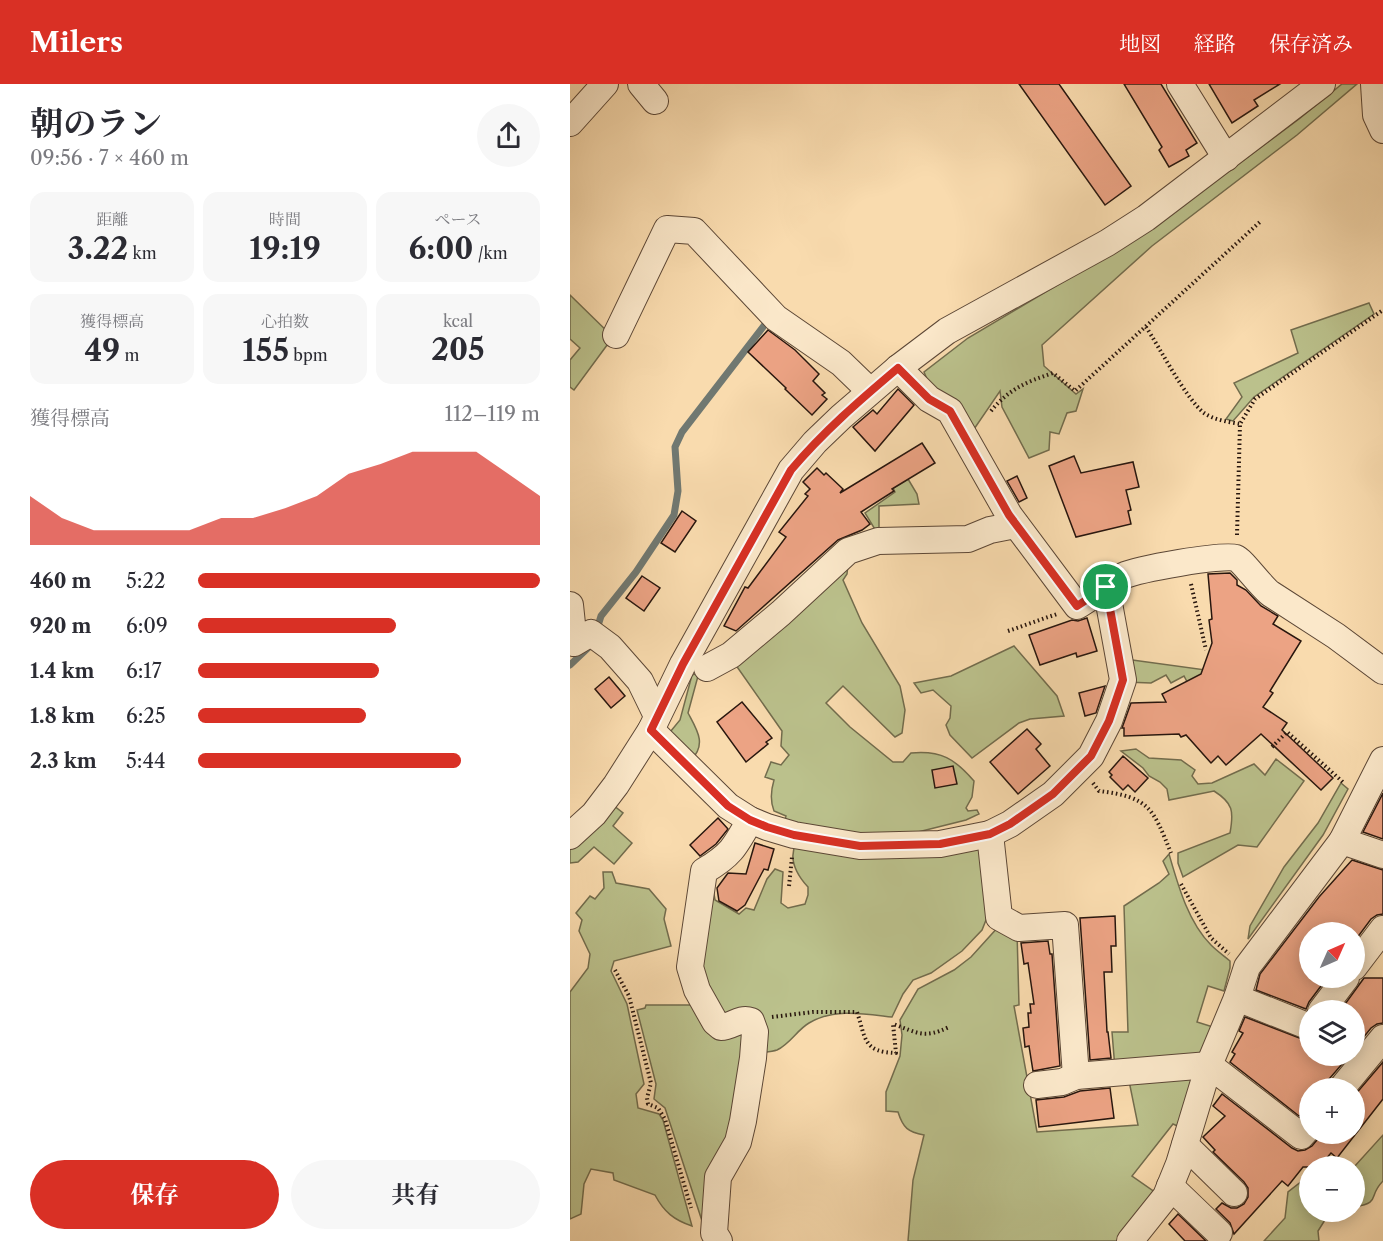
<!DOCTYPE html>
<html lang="ja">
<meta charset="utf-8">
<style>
:root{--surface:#fff;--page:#f7f7f7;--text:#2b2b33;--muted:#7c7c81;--accent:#d93025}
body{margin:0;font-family:"Libre Caslon Text","Noto Serif JP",serif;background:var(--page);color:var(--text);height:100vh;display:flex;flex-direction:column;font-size:22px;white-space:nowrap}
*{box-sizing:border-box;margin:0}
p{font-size:20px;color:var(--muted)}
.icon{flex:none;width:33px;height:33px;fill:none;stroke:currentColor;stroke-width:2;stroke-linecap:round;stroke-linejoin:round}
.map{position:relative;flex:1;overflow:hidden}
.details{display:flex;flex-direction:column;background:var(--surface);width:570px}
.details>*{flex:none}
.needle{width:39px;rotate:45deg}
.tools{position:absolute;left:729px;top:838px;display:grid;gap:12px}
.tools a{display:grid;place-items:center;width:66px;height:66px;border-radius:50%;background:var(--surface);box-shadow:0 3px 15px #0003;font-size:30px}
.pin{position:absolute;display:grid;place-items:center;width:51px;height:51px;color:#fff;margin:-26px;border:3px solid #fff;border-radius:50%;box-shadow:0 2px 6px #0007}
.round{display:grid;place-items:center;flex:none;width:63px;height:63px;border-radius:32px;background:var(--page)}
.summary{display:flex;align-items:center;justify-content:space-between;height:102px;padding:0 30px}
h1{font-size:33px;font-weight:700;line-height:45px}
.metrics{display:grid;grid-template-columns:repeat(3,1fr);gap:9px;height:102px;padding:6px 30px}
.metrics div{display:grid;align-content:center;border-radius:15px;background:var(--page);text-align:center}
.metrics b{font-size:30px;font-weight:700}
.metrics small{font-size:16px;font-weight:400}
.metrics p{font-size:16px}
.chart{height:168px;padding:12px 30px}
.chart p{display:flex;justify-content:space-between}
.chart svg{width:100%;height:108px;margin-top:6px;fill:var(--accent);opacity:.7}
.cta{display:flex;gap:12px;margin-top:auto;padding:12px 30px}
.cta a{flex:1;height:69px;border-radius:36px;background:var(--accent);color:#fff;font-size:24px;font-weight:700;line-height:69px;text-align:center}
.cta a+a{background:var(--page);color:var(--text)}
ul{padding:0 30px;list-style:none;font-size:20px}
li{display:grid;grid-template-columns:96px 72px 1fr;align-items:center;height:45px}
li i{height:15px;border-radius:8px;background:var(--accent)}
header{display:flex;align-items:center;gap:36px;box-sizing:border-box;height:84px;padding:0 30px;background:var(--accent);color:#fff}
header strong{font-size:28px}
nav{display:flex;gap:33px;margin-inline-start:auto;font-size:21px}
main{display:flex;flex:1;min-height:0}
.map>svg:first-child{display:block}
.green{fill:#bbc18c;stroke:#726c4d;stroke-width:1.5}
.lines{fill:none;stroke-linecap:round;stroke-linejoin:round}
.stream{stroke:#707871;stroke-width:7}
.building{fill:#eca384;stroke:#28160e;stroke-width:1.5}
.minor-casing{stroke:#5c4736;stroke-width:28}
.path{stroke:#28160e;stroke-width:4;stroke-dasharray:1.5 3;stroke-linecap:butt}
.minor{stroke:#fbe8ca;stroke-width:26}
.route-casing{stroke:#fff;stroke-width:12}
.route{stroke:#d93025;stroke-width:8}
</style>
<header>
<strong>Milers</strong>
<nav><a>地図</a><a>経路</a><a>保存済み</a></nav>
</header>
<main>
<section class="details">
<div class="summary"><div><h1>朝のラン</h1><p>09:56 · 7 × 460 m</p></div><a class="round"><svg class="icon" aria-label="share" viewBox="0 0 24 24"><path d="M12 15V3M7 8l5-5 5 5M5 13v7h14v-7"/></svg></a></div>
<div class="metrics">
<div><p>距離</p><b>3.22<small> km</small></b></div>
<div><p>時間</p><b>19:19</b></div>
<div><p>ペース</p><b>6:00<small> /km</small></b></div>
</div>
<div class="metrics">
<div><p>獲得標高</p><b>49<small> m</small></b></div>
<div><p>心拍数</p><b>155<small> bpm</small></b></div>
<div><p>kcal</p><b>205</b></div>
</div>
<div class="chart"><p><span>獲得標高</span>112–119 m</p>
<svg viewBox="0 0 160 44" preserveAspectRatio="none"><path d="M0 44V24L10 33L20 38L30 38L40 38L50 38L60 33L70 33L80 29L90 24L100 15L110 11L120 6L130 6L140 6L150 15L160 24V44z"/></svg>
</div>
<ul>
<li><b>460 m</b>5:22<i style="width:100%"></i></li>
<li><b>920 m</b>6:09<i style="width:58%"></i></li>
<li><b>1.4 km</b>6:17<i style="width:53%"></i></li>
<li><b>1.8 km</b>6:25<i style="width:49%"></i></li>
<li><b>2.3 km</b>5:44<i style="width:77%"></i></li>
</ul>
<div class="cta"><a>保存</a><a>共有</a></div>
</section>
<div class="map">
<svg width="813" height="1157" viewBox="0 0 813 1157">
<rect width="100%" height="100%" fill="#f9dbae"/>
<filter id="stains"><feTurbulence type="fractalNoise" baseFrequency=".00333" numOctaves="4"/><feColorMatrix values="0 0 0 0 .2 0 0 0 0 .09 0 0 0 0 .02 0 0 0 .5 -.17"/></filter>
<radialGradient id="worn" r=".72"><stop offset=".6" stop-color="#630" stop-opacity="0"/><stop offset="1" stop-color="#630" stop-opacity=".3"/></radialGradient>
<g class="green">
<polygon points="772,0 787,0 727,51 582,162 472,261 474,282 506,310 513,305 506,327 497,329 489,350 480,348 479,366 459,374 432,323 430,307 400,351 362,307 354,288 398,254 575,149 729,35"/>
<polygon points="0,211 43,253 4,306 0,303 0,276 10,264 0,255"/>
<polygon points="799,219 804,230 684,313 663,337 656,335 672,313 664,299 728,269 721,246"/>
<polygon points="338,395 347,410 349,420 309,422 309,452 295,429 325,408 323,404"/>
<path d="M279 471 277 490 273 496 292 539 330 602 335 626 332 649 325 653 273 602 256 619 280 643 323 678H333L341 669C371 666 385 675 404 697L402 713 396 724 398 727 407 726 409 730 396 736 316 756 214 740 216 732 204 727C200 717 201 706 204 696L195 693 201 678 211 681 219 671 211 662 212 647 163 577 128 592 118 629C127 646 137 660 121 676L96 653 110 636 122 591 139 586Z"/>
<polygon points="444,562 487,612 494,632 460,635 449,639 402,674 380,651 376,641 380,634 381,622 363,606 351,609 344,599 381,592"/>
<polygon points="555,575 636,586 623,609 614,592 601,599 596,591 581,599 555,598"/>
<path d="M566 665 579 674 611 676 625 686 622 692 628 700 642 699 684 680 695 691 706 675 734 697 687 763 668 761 613 793 608 779V769L660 749C664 727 663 719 644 707L599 716 597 705 590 698 579 692 573 684 551 667Z"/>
<polygon points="771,699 778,705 753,751 678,855 680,842 714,783 748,739"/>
<polygon points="43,721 53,729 43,742 62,759 44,780 24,763 8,778 0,779 0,765 17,750"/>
<path d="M226 759 409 760 418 831 412 846 392 867 361 889 343 896 333 910 322 933C295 930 264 924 239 939 227 946 220 960 207 966 201 968 194 968 188 969L135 1146 95 1024 84 1015 86 1000 67 926 75 924 76 921H127L141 793 145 816 169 830 176 824 184 826 197 795 205 785 213 788 211 819 218 824 235 820 238 811V803C227 791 218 775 226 759Z"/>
<path d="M599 770C608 801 618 838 641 861 647 867 654 872 660 877V884L654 907 638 902 627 938 643 943 633 971 545 985 542 948H558L554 822 589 799 599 790 593 777Z"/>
<path d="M33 788H42L46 799 79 805 96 825 94 835 101 862 44 877 41 887 57 920 74 1000 66 1010 68 1024 89 1030 93 1036 122 1142C104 1136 94 1128 85 1111L44 1096 43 1089 21 1085 14 1100 11 1130 0 1135V908L18 884 20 870 9 847 12 836 6 829 20 812 25 815 34 804Z"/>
<path d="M430 841 447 848 449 921 444 922 467 1048 568 1041 559 997 625 989 614 1045 603 1040 562 1092 589 1111 555 1157H338L343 1096 354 1051C338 1048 333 1044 328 1028L316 1027V1008L330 972 332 951 330 936 348 905 384 886 401 873Z"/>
<path d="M813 1051V1097C797 1113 812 1118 785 1123L784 1083Z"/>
<polygon points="739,1093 740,1128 760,1128 748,1147 749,1157 694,1157 715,1134 718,1108 736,1094"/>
</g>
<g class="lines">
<g class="stream">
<polyline points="27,545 31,532 66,488 104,431 108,407 105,363 112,348 200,234"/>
<polyline points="0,581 19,563"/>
</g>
</g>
<g class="building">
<polygon points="449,0 489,0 561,102 535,121"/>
<polygon points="554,0 591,0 627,59 616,66 619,72 599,83 589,66 592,63"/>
<polygon points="639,0 710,0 684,16 688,22 662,39"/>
<polygon points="198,246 225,266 249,290 243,297 255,309 252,311 257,315 242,331 215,305 216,304 178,268"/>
<polygon points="328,305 344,321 305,367 283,343 303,326 307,330"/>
<polygon points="352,359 365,379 322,405 324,407 291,428 300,440 292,446 268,456 166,547 154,542 175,503 178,504 216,453 209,448 238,412 235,410 240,405 233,398 247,384 254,391 256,389 273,405 270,409"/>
<polygon points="504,372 511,389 563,378 569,403 556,406 561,426 558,427 561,440 506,453 479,382"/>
<polygon points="447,392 457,414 449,418 437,397"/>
<polygon points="112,427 126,437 105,468 91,459"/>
<polygon points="660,489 667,496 667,501 676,506 691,522 708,532 703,540 731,557 700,607 703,609 693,623 717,639 712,646 763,694 751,706 691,650 656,681 648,672 641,679 616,651 611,653 609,650 554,652 554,644 552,644 561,619 596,618 592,610 631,590 642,559 639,536 642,535 638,490"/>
<polygon points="72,492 90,504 74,527 56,514"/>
<polygon points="517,534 527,567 507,573 506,569 470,581 459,551 502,536 508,537"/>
<polygon points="39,593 55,612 41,624 25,605"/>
<polygon points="535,602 526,629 515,632 509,609"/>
<polygon points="172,618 202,654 196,658 198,660 176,678 147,638"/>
<polygon points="457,645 471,660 466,665 480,682 448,710 420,678"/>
<polygon points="553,672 578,694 565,708 558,701 553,706 540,693 542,691 539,688"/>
<polygon points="383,682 387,700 365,704 362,686"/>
<polygon points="813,709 813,755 793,748"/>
<polygon points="148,734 158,745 146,760 130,772 120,761"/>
<polygon points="185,759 204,765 198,786 194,785 175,821 167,827 149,817 147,804 158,789 176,790"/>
<polygon points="782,776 813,786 813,830 807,831 801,835 784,858 784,849 740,849 740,894 757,894 739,918 736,925 686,906 690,890 749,813"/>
<polygon points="545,832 546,862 541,862 542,888 534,888 537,948 538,948 541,974 520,976 510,834"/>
<polygon points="478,857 480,870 482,870 490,982 463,987 459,962 455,963 453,944 459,943 458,929 461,929 460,920 464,920 458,879 454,880 451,859"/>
<polygon points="794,894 813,894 813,939 807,940 801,944 784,965 784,927 770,927"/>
<polygon points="675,933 740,958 740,972 779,972 759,995 756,1005 740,1005 740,1027 729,1032 660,978 665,970 662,968 673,949 669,947"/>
<polygon points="813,978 813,1015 767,1074 761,1069 749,1083 733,1083 718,1102 712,1097 664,1150 660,1139 646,1125 652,1119 661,1124 667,1124 674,1120 678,1113 678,1104 674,1098 643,1068 645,1066 633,1053 655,1032 643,1022 652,1010 722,1064 728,1067 735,1066 742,1062 752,1050 784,1050 784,1012"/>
<polygon points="540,1004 544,1034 469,1043 466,1016 494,1013 510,1007"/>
<polygon points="608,1130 636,1157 615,1157 599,1140"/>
</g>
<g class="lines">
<defs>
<g id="minor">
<polyline points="71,0 85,17"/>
<polyline points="610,0 656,74"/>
<polyline points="804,0 806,31 813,46"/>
<polyline points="0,39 35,0"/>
<polyline points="46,251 97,145 124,147 206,234 271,279 300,307"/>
<path d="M328 284 359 315 380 327 439 431 507 522C523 513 537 500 553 492 568 485 652 470 666 474 672 476 692 504 701 510L766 552 813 587"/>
<polyline points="0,521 4,559 21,549 40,563 70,597 87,632"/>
<polyline points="137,584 161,571 211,529 278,467 308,457 398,455 420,446 446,441"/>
<polyline points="81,646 158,722 180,736 197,743 224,751 290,762 370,760 420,750 440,740 483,710 521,672 539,637 553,596 536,503"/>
<polyline points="420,750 429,833 449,844 495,841 506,992"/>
<polyline points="0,752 24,730 46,701 81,646 113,580 221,386 245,358 271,333 328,284 377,247 537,159 576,134 752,0"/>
<polyline points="772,757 813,771"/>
<polyline points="784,883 813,845"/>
<polyline points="667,914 740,943"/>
<polyline points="751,927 776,894"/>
<polyline points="467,1001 492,998 506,992 639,981 731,1052 740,1042"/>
<polyline points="771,1005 813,954"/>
<polyline points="615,1061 664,1109"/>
<polyline points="600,1102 649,1149"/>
<path d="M149 1157 144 1149 148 1093 168 1058 173 1037 183 974 185 948 181 937C169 933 162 943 151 943L145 938 127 906 120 883 134 787C161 771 165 763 180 736"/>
<polyline points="560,1157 596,1112 609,1080 639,981 667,914 677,883 772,757 813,676"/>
</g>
</defs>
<use href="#minor" class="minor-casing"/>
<g class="path">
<path d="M576 243C590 264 616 315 634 329 644 336 659 338 670 340"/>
<path d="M421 327C439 305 456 298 483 289L505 307 691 137"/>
<polyline points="667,451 670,340 685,315 813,226"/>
<polyline points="621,500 636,566"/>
<polyline points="438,547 487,530"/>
<polyline points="702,663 717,648 774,699"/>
<path d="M523 699 529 707C580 713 583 725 601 769"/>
<polyline points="611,800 641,854 659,870"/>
<polyline points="219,802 222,773"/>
<polyline points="45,886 59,912 81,999 77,1014 78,1020 88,1024 95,1035 121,1124"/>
<path d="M202 933 243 928H287C296 955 293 968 326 969L323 940C348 949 354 955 379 943"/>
</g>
<use href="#minor" class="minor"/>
</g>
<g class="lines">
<defs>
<path id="route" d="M328 284 359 315 380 327 439 431 507 522 536 503 553 596 539 637 521 672 483 710 440 740 420 750 370 760 290 762 224 751 197 743 180 736 158 722 81 646 113 580 221 386C253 348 290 316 328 284Z"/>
</defs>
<use href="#route" class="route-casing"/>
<use href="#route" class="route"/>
</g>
<rect width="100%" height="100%" filter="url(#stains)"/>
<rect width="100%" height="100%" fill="url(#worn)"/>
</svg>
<div class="tools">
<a><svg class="needle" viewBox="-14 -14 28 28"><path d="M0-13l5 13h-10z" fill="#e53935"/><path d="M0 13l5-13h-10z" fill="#7c7c81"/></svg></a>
<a><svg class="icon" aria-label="layers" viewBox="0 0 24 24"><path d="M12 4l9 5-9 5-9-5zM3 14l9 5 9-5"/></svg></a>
<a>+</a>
<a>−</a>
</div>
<div class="pin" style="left:536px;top:503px;background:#1e9e55"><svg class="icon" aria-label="arrive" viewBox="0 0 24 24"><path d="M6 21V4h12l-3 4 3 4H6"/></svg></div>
</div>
</main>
